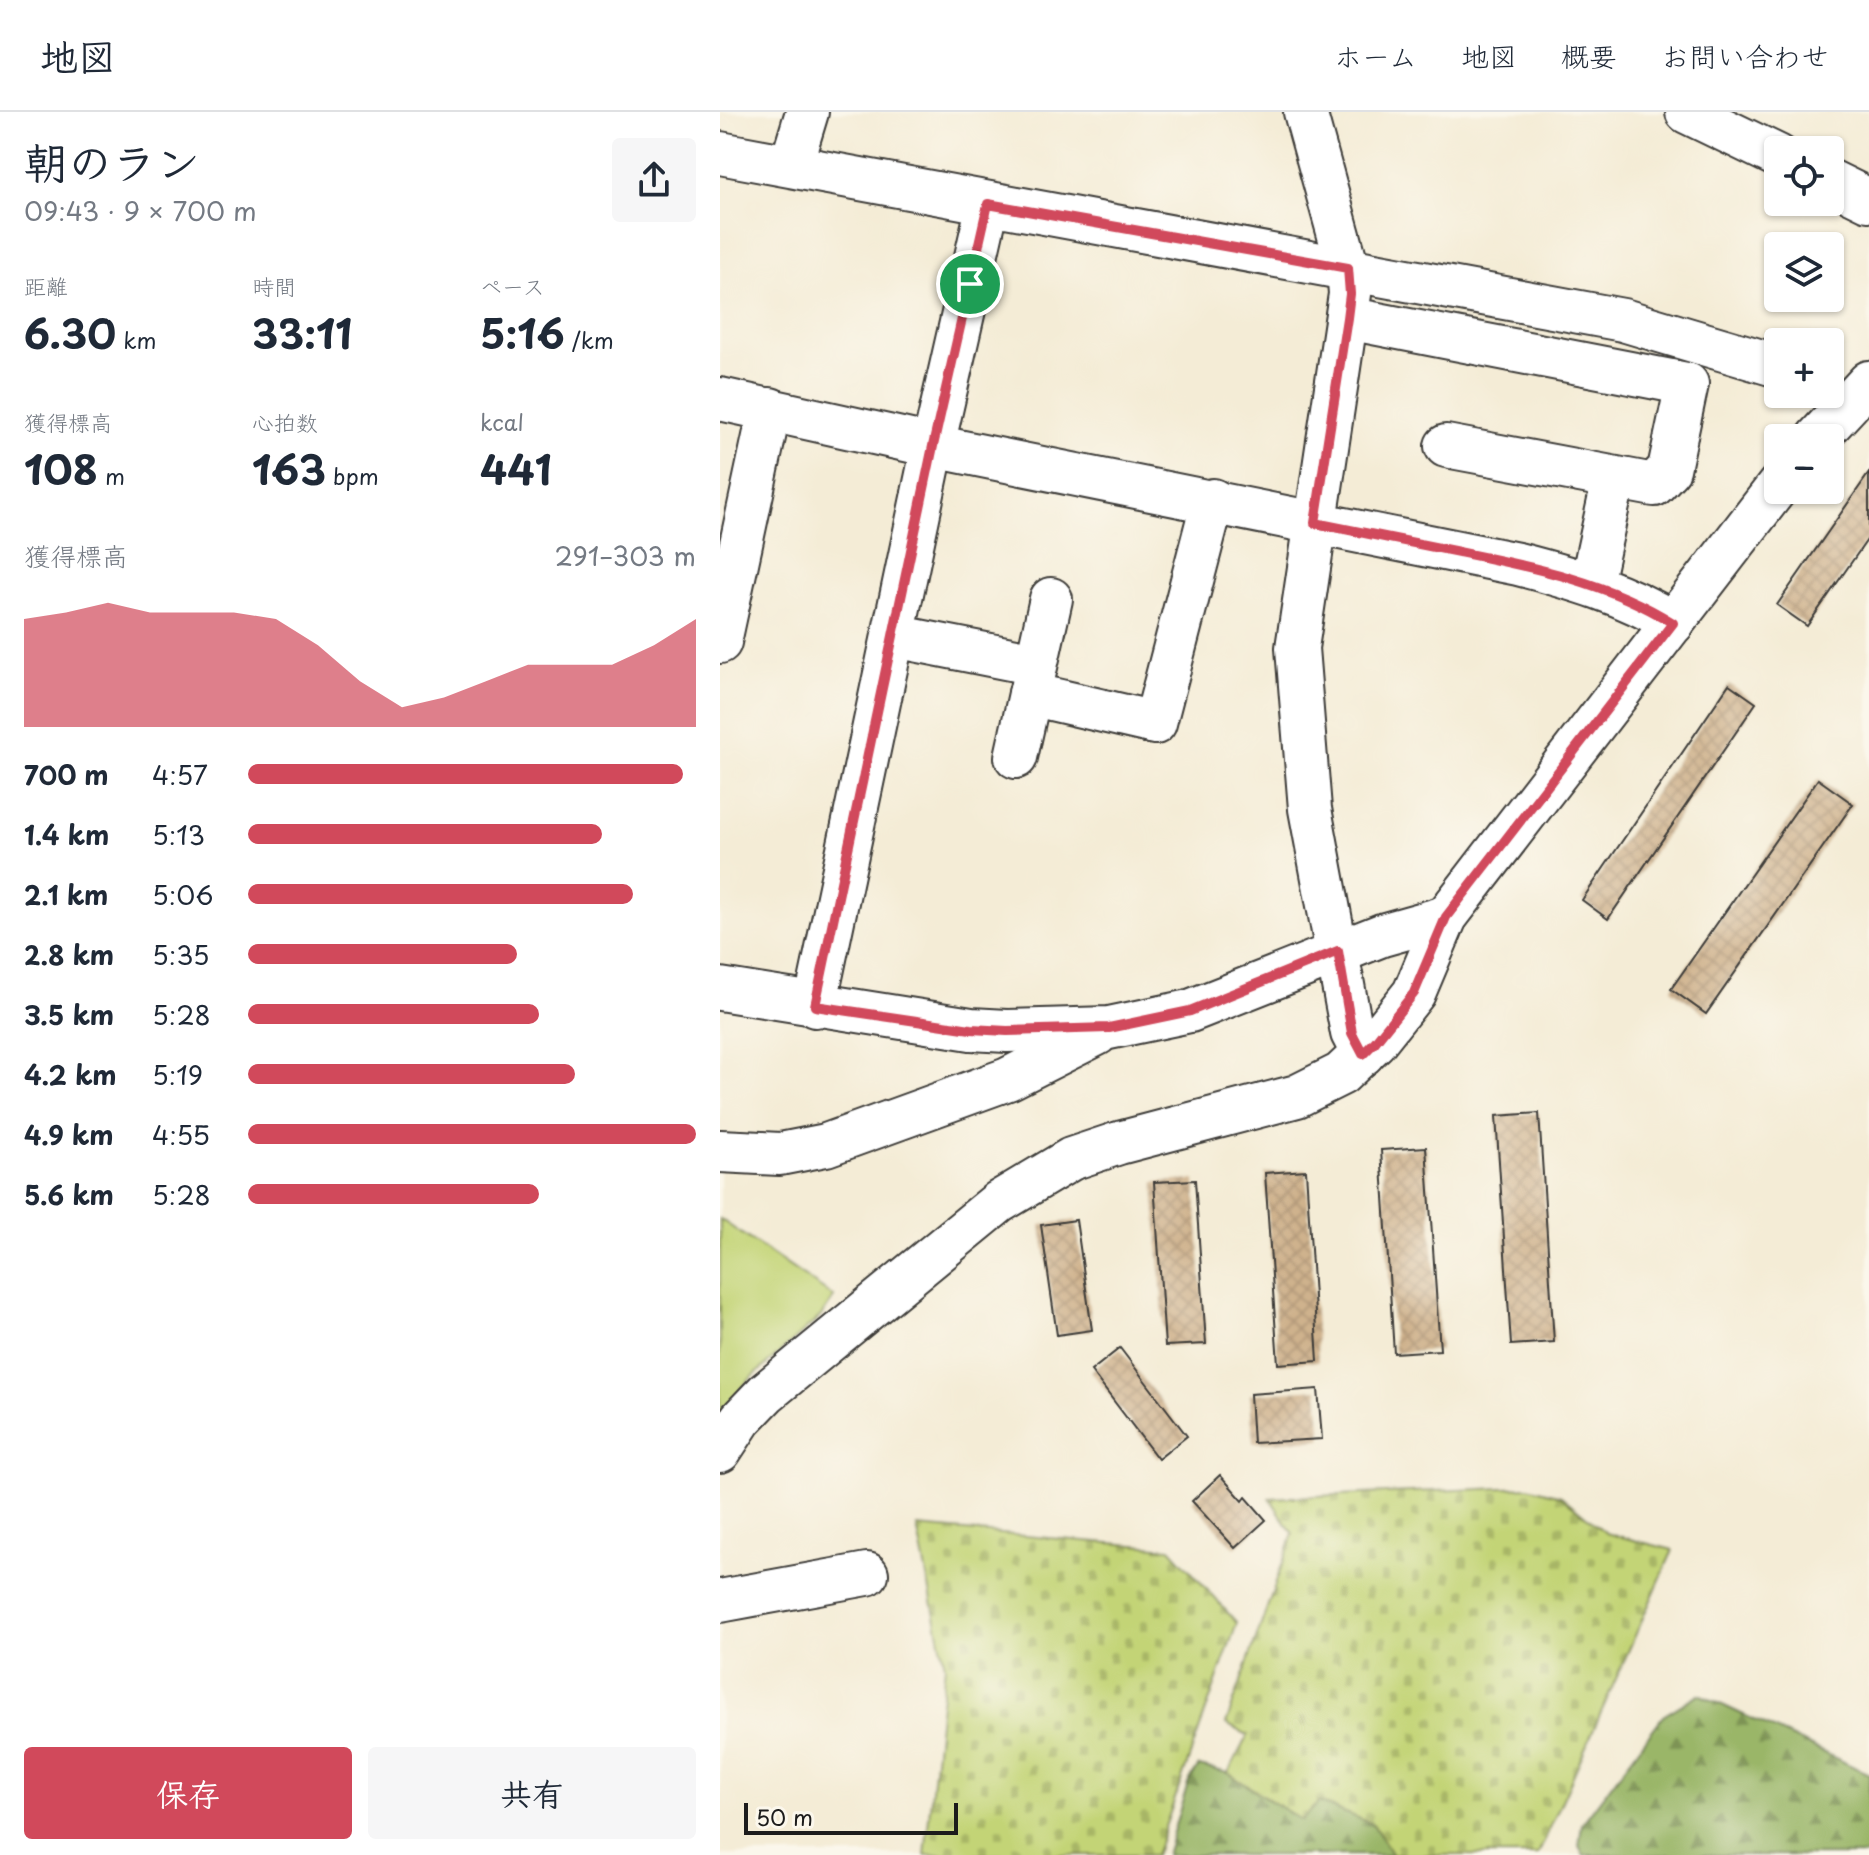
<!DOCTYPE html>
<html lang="ja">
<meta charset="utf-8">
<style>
:root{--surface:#fff;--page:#f6f6f7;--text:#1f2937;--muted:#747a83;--line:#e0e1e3;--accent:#d1495b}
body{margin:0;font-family:"Playpen Sans","Klee One",sans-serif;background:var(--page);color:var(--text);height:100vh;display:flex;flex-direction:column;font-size:30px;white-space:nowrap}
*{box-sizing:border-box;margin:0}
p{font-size:26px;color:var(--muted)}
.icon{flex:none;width:44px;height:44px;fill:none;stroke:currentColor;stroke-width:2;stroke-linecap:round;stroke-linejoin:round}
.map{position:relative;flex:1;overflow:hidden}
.side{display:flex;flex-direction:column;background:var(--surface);width:720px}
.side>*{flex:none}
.controls{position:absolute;left:1044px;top:24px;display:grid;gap:16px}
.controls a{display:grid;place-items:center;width:80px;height:80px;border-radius:8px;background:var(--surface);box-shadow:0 2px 6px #0004;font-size:40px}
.scale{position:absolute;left:24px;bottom:20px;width:214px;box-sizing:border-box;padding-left:8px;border:4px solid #1c1c1c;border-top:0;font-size:22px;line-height:28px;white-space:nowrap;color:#1c1c1c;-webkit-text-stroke:6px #fbf7ec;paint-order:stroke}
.pin{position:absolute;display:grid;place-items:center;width:68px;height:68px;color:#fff;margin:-34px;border:4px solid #fff;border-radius:50%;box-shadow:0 2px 8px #0007}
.round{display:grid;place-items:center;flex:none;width:84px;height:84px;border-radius:8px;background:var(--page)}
.head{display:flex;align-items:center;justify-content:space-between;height:136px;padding:0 24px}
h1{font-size:44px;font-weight:700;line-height:60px}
.figures{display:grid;grid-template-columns:repeat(3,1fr);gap:12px;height:136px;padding:8px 24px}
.figures div{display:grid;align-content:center}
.figures b{font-size:40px;font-weight:700}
.figures small{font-size:22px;font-weight:400}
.figures p{font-size:22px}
.chart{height:224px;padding:16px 24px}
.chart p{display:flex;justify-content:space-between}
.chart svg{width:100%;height:144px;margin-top:8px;fill:var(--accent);opacity:.7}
.cta{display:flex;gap:16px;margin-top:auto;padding:16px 24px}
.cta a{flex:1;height:92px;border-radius:8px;background:var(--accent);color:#fff;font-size:32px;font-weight:700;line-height:92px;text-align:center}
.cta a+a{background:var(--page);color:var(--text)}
ul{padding:0 24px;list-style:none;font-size:26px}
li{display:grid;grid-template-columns:128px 96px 1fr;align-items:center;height:60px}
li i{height:20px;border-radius:10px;background:var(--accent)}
header{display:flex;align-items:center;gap:48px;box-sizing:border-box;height:112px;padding:0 40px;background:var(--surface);border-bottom:2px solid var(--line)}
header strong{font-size:38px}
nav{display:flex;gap:44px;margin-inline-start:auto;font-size:28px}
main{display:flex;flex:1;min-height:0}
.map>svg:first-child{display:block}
.forest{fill:url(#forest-firs);stroke:#5b6942;stroke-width:2}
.cemetery{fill:url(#cemetery-stones);stroke:#707849;stroke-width:2}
.park{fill:#c3d476;stroke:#707849;stroke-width:2}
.building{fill:url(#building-cross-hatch)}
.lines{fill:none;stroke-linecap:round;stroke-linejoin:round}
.minor-casing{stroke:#3c3b38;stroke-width:46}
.minor{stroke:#fff;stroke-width:42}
.route-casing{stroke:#fff;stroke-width:16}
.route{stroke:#d1495b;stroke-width:10}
</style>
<header>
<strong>地図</strong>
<nav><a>ホーム</a><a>地図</a><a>概要</a><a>お問い合わせ</a></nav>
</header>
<main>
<section class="side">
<div class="head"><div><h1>朝のラン</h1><p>09:43 · 9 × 700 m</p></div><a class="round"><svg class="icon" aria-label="share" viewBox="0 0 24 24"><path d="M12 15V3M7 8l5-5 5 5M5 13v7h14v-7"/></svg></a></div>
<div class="figures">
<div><p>距離</p><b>6.30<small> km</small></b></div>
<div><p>時間</p><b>33:11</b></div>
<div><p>ペース</p><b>5:16<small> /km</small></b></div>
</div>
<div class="figures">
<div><p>獲得標高</p><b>108<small> m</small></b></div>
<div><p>心拍数</p><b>163<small> bpm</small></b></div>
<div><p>kcal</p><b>441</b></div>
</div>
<div class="chart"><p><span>獲得標高</span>291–303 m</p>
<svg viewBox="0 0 160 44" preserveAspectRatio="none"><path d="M0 44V11L10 9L20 6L30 9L40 9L50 9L60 11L70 19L80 30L90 38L100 35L110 30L120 25L130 25L140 25L150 19L160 11V44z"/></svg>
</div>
<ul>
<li><b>700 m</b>4:57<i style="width:97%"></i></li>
<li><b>1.4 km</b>5:13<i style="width:79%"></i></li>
<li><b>2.1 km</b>5:06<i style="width:86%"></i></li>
<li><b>2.8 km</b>5:35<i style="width:60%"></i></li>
<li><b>3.5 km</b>5:28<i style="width:65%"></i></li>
<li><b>4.2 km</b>5:19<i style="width:73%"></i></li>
<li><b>4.9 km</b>4:55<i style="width:100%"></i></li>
<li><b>5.6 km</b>5:28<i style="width:65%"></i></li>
</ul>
<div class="cta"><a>保存</a><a>共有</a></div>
</section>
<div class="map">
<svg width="1149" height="1743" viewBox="0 0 1149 1743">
<defs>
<pattern id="forest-firs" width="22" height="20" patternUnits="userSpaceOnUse" patternTransform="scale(2)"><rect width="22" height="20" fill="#9ab667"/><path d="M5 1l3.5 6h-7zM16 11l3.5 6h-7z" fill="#7d9354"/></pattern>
<pattern id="cemetery-stones" width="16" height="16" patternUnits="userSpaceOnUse" patternTransform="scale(2)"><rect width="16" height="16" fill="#c3d476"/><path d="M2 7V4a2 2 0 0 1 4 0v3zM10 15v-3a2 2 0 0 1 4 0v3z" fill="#a7b566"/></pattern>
<pattern id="building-cross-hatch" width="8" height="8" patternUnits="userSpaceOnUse" patternTransform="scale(2)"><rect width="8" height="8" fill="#cfb28d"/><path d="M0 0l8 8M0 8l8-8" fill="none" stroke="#b19879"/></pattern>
</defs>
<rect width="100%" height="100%" fill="#fbf7ec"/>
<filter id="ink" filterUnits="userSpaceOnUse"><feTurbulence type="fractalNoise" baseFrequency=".0125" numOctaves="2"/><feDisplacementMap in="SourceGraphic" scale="16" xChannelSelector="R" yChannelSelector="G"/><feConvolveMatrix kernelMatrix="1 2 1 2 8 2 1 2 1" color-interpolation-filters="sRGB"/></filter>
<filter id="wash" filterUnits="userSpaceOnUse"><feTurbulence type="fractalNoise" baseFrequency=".006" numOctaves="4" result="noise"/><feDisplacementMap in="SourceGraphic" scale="32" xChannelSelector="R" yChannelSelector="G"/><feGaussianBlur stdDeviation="1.8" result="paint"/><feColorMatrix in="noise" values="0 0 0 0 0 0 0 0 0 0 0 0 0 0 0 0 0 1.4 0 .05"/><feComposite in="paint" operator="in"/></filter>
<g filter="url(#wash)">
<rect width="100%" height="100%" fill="#f4ecd6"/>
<g class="forest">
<polygon points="979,1582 1149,1662 1149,1743 864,1743 859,1734 862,1712 943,1604"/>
<polygon points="479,1654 508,1661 580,1708 599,1690 653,1712 672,1743 446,1743 468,1671"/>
</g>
<g class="cemetery">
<polygon points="808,1375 841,1384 886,1421 953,1438 818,1743 672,1743 653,1712 599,1690 581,1708 508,1661 528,1623 506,1612 573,1422 550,1386"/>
<polygon points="197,1415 450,1436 517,1511 435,1743 205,1743 225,1553"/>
</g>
<polygon class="park" points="0,1107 114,1185 101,1204 28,1269 0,1303"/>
<g id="blocks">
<g class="building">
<polygon points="1149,361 1149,425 1087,514 1057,493"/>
<polygon points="1009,572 1036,591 888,807 862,788"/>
<polygon points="1098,667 1133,692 986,902 951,877"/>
<polygon points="819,1001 834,1230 791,1233 776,1004"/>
<polygon points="706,1035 720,1238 674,1241 661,1038"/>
<polygon points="586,1058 598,1249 558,1252 545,1061"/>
<polygon points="475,1068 486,1232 445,1234 434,1070"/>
<polygon points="356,1108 372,1218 337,1223 321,1113"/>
<polygon points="400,1236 467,1324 438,1347 371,1259"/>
<polygon points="598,1277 602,1327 533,1331 530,1282"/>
<polygon points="500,1363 523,1389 526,1385 546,1408 515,1436 472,1389"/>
</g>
</g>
</g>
<g filter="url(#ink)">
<use href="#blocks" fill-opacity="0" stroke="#3c3b38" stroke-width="2"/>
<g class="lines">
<defs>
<g id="minor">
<polyline points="585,0 628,156 630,182 577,536 590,697 632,921 643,942"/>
<polyline points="967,0 1058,44"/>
<polyline points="0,41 903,208 1058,254"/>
<polyline points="71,53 87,0"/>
<polyline points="1110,69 1149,88"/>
<polyline points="627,206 967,272 949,357 934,373 726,334"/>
<path d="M0 287 213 334 798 452C852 466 905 481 953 511"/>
<polyline points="1097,326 1149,270"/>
<polyline points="871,472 894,366"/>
<polyline points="174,524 316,552"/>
<polyline points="0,530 50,297"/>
<polyline points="310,582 435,611 493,388"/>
<polyline points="296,645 331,487"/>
<polyline points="0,877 251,917 287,919 389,916 470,899 662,823 726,805"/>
<polyline points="95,894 213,334 268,92"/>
<polyline points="0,1039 60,1042 106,1033 288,967 377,922"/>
<polyline points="0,1339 21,1307 46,1281 279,1090 351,1047 399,1031 577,984 621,962 655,930 694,881 726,805 1058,374"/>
<polyline points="0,1489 147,1462"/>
</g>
</defs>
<use href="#minor" class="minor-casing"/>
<use href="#minor" class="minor"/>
</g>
</g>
<g class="lines" filter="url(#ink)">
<defs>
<path id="route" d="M268 92 628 156 630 182 627 206 595 411C643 421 691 430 739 440 813 455 888 470 953 511L726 805 694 881 655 930 643 942 632 921 618 839 470 899 389 916 287 919 251 917 95 894 213 334Z"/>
</defs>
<use href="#route" class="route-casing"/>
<use href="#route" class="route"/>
</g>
</svg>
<div class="controls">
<a><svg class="icon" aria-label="locate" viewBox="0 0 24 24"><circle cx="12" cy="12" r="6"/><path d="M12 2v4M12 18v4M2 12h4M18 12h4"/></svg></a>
<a><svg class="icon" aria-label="layers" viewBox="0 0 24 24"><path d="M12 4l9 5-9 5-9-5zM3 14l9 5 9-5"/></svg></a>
<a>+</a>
<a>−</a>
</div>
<div class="scale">50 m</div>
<div class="pin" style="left:250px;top:172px;background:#1e9e55"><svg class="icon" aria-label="arrive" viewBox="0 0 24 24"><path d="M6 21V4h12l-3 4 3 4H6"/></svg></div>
</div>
</main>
